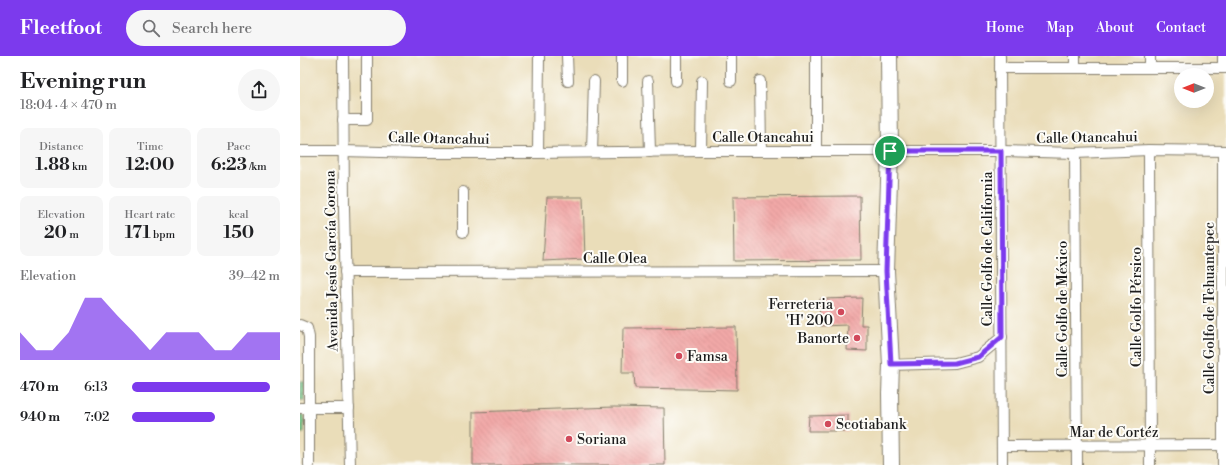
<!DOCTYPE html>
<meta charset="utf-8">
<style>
:root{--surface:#fff;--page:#f6f6f6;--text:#202124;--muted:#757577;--accent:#7c3aed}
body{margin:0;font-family:"Libre Bodoni",serif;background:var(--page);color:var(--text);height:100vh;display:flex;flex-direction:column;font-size:15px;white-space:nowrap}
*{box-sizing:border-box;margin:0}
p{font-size:13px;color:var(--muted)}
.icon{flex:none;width:22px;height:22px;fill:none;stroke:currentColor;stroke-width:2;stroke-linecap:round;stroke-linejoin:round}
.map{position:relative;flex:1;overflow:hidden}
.sheet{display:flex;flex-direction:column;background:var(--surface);width:300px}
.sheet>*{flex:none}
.needle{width:26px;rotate:270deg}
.fabs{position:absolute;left:874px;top:12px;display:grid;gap:8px}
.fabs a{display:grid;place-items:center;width:40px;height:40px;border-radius:50%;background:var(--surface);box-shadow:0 4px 16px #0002;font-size:20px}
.pin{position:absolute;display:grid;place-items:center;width:34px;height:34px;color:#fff;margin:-17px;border:2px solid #fff;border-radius:50%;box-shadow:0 1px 4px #0007}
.round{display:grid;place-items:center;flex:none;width:42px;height:42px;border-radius:21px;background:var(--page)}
.overview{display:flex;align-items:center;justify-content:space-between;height:68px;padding:0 20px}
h1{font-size:22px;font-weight:700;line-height:30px}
.stats{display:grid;grid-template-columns:repeat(3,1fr);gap:6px;height:68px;padding:4px 20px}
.stats div{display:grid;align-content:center;border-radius:8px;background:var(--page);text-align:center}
.stats b{font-size:17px;font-weight:700}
.stats small{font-size:11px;font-weight:400}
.stats p{font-size:11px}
.chart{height:112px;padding:8px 20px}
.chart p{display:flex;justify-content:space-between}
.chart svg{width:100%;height:72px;margin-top:4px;fill:var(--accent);opacity:.7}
ul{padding:0 20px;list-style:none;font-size:13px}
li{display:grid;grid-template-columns:64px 48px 1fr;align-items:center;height:30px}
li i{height:10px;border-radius:5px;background:var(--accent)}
header{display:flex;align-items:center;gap:24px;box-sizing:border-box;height:56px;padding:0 20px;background:var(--accent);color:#fff}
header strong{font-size:19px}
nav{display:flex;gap:22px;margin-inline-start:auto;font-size:14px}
.search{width:280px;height:36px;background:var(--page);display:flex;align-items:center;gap:10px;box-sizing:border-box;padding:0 14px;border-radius:22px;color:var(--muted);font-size:15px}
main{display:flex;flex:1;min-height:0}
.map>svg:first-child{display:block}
.park{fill:url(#park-dots);stroke:#4d7656}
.building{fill:url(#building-back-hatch)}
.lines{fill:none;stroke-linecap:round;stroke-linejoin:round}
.minor-casing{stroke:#837c6a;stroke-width:12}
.primary-casing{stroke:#837c6a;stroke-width:18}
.minor{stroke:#fff;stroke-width:10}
.primary{stroke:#fff;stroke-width:16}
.route-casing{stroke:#fff;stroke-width:8}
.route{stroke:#7c3aed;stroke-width:5}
.poi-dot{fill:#d1495b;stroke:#fdfcf7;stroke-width:1.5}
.labels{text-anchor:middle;stroke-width:4;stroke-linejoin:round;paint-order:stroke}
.street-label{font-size:14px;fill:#1c1c1c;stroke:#fdfcf7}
.poi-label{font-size:14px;fill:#1c1c1c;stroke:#fdfcf7;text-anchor:start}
</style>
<header>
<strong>Fleetfoot</strong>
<div class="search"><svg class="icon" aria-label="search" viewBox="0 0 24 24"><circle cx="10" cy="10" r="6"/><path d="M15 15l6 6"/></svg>Search here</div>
<nav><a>Home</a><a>Map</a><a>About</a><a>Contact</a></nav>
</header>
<main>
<section class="sheet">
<div class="overview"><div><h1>Evening run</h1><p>18:04 · 4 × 470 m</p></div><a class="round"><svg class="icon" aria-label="share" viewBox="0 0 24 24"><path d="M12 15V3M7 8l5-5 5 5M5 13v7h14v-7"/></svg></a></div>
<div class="stats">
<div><p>Distance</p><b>1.88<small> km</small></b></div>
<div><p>Time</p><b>12:00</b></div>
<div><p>Pace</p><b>6:23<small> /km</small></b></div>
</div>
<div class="stats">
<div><p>Elevation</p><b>20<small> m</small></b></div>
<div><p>Heart rate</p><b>171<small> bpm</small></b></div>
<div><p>kcal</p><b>150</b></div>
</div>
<div class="chart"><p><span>Elevation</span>39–42 m</p>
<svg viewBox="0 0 160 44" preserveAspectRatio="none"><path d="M0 44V27L10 38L20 38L30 27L40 6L50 6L60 17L70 27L80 38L90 27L100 27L110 27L120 38L130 38L140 27L150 27L160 27V44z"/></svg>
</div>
<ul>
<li><b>470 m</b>6:13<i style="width:93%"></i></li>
<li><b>940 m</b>7:02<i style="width:56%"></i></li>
</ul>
</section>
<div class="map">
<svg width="926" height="409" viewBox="0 0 926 409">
<defs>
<pattern id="park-dots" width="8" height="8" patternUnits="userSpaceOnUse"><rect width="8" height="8" fill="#7ecf90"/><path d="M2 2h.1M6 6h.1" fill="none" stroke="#6cb17c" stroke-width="1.8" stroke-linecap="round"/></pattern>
<pattern id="building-back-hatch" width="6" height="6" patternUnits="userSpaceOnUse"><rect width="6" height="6" fill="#f2a8a7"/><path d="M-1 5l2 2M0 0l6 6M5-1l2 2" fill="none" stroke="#cf908f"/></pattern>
</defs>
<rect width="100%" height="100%" fill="#fdfcf7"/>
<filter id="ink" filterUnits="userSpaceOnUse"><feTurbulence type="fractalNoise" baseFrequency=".025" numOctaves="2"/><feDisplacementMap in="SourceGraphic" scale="8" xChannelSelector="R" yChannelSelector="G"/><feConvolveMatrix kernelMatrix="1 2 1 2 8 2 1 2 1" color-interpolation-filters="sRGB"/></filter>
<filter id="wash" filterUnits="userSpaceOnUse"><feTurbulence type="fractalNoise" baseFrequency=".012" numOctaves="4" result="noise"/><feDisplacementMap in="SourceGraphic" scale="16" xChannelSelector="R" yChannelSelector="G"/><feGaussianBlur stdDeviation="0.9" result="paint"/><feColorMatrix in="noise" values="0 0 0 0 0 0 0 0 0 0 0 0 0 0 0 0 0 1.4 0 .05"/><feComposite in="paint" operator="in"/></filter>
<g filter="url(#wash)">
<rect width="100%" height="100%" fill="#eaddb9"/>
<g class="park">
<rect x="0" y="326" width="4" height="18"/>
<polygon points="4,358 4,377 0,377 0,359"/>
</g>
<g id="blocks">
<g class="building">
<polygon points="560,140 561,204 434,205 433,141"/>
<polygon points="247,141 283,141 285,203 243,205"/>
<polygon points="562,242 561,269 567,269 567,295 547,294 548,269 519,270 520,243"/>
<polygon points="436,271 437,334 335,332 334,317 322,317 323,272"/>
<polygon points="314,351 364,352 365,409 173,409 173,356"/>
<polygon points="548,359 548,375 508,375 509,360"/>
</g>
</g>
</g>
<g filter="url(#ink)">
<use href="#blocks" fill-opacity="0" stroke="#837c6a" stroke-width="1"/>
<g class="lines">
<defs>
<g id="minor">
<polyline points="43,0 44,153 50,409"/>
<polyline points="267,0 268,25"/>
<polyline points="322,0 322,25"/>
<polyline points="376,0 376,25"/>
<polyline points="431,0 431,25"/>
<polyline points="700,0 702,409"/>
<polyline points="850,0 850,12"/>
<polyline points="700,12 926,12"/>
<polyline points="775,12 775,0"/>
<polyline points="923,12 923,0"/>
<polyline points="348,25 350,96"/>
<polyline points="460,25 461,95"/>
<polyline points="43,64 67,64 67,0"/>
<polyline points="849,94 850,409"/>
<polyline points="0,95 43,95 118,97 238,97 401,95 701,95 775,97 849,94 926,95"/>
<polyline points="401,95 402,25"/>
<polyline points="516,95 516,0"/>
<polyline points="292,96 294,25"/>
<polyline points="238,97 239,0"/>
<polyline points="775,97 777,409"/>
<polyline points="163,136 163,176"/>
<polyline points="45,216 586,215"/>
<polyline points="0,269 7,272 9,281 9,409"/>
<polyline points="591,309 655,307 678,301 702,281"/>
<polyline points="0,352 49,352"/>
<polyline points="702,390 926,389"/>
<polyline points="923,409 923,95"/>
</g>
<polyline id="primary" points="589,0 590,95 586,215 591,309 590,338 591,409"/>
</defs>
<use href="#minor" class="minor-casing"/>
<use href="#primary" class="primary-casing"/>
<use href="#minor" class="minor"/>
<use href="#primary" class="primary"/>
</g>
</g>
<g class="lines" filter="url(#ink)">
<defs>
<polygon id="route" points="590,95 701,95 702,281 678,301 655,307 591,308 586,215"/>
</defs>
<use href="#route" class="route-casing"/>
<use href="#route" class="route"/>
</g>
<g class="poi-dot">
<circle cx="541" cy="256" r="4"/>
<circle cx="557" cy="282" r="4"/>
<circle cx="379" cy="300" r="4"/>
<circle cx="528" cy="368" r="4"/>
<circle cx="269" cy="383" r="4"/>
</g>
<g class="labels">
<g class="street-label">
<text x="463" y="86">Calle Otancahui</text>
<text transform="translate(787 81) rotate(-1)" y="5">Calle Otancahui</text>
<text transform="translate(139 82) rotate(1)" y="5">Calle Otancahui</text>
<text transform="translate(687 193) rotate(-90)" y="5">Calle Golfo de California</text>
<text x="315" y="207">Calle Olea</text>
<text transform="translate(31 205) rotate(-91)" y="5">Avenida Jesús García Corona</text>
<text transform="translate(836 251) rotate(-90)" y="5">Calle Golfo Pérsico</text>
<text transform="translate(909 252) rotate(-90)" y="5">Calle Golfo de Tehuantepec</text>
<text transform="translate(762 253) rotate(-90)" y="5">Calle Golfo de México</text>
<text x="814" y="381">Mar de Cortéz</text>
</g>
<g class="poi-label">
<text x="533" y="253" text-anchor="end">Ferreteria<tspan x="533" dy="16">'H' 200</tspan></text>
<text x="549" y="287" text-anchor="end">Banorte</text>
<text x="387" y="305">Famsa</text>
<text x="536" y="373">Scotiabank</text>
<text x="277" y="388">Soriana</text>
</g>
</g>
</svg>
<div class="fabs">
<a><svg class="needle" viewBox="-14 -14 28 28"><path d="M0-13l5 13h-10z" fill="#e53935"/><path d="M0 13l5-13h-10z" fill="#757577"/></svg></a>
</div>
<div class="pin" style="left:590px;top:95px;background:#1e9e55"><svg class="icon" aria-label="arrive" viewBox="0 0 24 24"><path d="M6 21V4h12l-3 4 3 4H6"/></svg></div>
</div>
</main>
